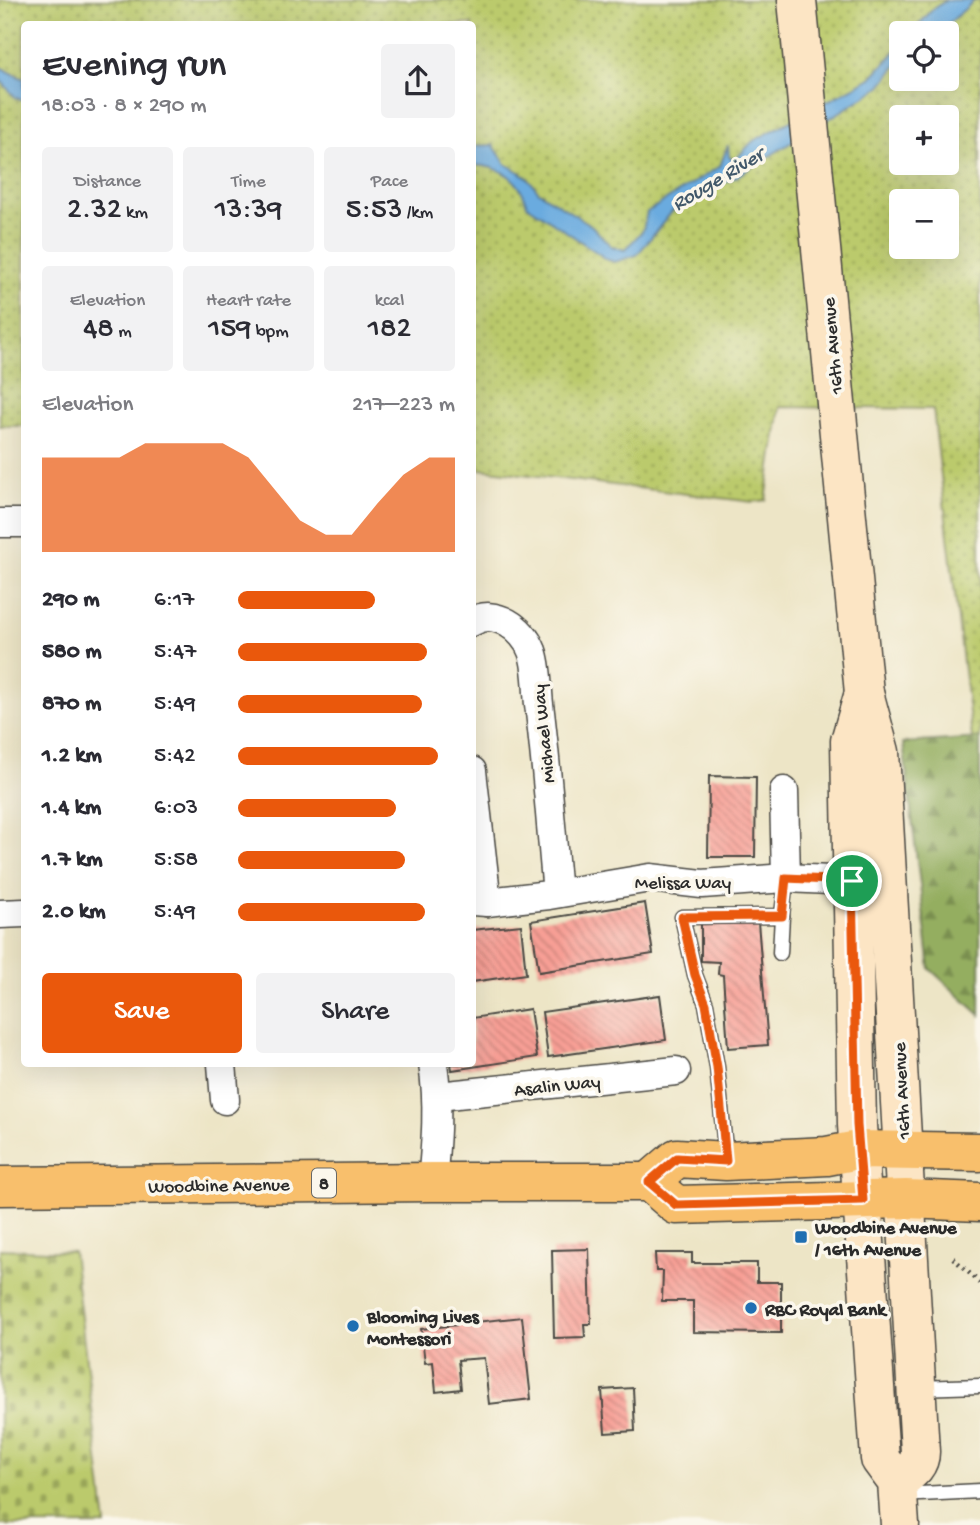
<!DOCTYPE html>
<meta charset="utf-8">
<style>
:root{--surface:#fff;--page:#f2f2f3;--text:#2b2b33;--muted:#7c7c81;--accent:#ea580c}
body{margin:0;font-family:"Gochi Hand",sans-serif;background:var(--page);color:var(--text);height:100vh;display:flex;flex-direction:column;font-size:26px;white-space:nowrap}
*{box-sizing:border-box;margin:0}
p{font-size:23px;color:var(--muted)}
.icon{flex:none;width:38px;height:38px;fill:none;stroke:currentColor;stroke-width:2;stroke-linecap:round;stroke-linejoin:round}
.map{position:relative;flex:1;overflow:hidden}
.panel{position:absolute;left:21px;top:21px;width:455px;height:1046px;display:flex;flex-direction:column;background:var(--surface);border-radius:7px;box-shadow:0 7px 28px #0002}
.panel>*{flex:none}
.controls{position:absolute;left:889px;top:21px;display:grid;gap:14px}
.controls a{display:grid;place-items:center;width:70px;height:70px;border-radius:7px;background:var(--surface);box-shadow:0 7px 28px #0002;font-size:35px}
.pin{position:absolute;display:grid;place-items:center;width:60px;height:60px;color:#fff;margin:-30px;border:4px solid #fff;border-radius:50%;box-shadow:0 2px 7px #0007}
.round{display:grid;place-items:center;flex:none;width:74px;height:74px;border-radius:7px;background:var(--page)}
.summary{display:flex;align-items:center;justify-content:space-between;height:119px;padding:0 21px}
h1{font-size:38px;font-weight:600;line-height:52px}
.figures{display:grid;grid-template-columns:repeat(3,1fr);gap:10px;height:119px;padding:7px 21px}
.figures div{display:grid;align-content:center;border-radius:7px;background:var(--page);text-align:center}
.figures b{font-size:30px;font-weight:600}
.figures small{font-size:19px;font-weight:400}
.figures p{font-size:19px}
.chart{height:196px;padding:14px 21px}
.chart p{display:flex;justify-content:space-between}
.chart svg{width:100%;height:126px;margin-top:7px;fill:var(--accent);opacity:.7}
.primary-button{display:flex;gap:14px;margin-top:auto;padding:14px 21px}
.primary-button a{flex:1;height:80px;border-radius:7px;background:var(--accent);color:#fff;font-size:28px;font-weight:600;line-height:80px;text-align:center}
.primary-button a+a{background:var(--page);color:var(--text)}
ul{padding:0 21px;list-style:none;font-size:23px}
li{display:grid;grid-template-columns:112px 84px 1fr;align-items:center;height:52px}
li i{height:18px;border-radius:9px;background:var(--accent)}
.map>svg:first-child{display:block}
.grass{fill:url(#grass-dots);stroke:#737a4c;stroke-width:2;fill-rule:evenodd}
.forest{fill:url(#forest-firs);stroke:#606c46;stroke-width:2}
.cemetery{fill:url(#cemetery-stones);stroke:#737a4c;stroke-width:2}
.water{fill:#6babdf;stroke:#4b6b85;stroke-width:2}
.building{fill:url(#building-back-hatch)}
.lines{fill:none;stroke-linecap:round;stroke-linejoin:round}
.lane-casing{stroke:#484742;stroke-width:17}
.street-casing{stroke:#484742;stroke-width:31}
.secondary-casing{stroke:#484742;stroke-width:41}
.primary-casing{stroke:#484742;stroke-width:41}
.path{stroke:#484742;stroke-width:4.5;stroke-dasharray:2 5;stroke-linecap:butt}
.lane{stroke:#fff;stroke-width:14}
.street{stroke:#fff;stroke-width:28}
.secondary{stroke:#fce5c4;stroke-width:38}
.primary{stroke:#f8bf6c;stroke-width:38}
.route-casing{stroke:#fff;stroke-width:14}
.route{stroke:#ea580c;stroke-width:9}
.poi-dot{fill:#1f6fb2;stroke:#fbf7ec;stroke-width:2.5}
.labels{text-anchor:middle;stroke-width:7;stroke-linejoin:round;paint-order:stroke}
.shield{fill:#fbf7ec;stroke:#696865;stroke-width:2}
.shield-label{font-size:18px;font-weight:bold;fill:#2b2b2b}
.street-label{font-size:19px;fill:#2b2b2b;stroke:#fbf7ec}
.poi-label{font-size:19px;font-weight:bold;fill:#2b2b2b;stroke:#fbf7ec;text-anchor:start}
.water-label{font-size:21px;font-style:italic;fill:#41586a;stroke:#fbf7ec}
</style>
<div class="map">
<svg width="980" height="1525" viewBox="0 0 980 1525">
<defs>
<pattern id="grass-dots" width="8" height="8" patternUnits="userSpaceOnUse" patternTransform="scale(1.75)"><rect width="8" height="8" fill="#bbca6c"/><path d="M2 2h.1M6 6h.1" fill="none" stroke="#98a459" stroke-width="1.8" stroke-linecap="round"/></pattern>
<pattern id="forest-firs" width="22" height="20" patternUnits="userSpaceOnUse" patternTransform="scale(1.75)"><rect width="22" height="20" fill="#94ae60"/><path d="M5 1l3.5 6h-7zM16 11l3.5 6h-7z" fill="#798e4f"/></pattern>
<pattern id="cemetery-stones" width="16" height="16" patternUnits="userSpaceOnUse" patternTransform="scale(1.75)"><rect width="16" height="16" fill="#bbca6c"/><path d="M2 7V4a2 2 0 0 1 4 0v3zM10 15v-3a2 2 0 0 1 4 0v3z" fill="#98a459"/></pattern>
<pattern id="building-back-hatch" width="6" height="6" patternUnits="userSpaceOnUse" patternTransform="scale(1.75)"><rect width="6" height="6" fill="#f89f95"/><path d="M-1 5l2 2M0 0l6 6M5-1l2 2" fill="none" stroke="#c9827a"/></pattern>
</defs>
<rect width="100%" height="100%" fill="#fbf7ec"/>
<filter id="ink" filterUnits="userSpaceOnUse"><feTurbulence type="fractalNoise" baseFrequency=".0143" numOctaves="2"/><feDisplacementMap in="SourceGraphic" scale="14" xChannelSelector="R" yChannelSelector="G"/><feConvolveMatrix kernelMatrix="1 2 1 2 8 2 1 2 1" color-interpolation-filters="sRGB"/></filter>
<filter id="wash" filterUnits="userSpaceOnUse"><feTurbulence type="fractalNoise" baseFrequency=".00686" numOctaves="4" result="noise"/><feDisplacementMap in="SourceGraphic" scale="28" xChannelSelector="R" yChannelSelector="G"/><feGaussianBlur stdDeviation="1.57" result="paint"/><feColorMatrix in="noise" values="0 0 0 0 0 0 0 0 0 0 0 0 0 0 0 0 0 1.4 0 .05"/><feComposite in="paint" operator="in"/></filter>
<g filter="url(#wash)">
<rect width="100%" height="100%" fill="#ede5c6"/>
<path class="grass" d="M0 0H980V738H972L933 409 780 407 766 500 753 502 473 468 472 24H24V426H0ZM901 33H947V79H901ZM901 117H947V163H901ZM901 201H947V247H901Z"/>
<polygon class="forest" points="980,738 980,1015 930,969 903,743"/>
<polygon class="cemetery" points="0,1249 73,1252 106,1525 0,1525"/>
<g class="water">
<polygon points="947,0 975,0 938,33 911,33 933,9"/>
<path d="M901 45V60L880 87 736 177 675 208 637 255 615 262 608 260 527 205C520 178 500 166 473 165L472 146 493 145 506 164 527 177 539 192 592 226 611 246 625 250 643 230 647 212 720 166 728 145 729 157 734 161 753 141 871 78Z"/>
<polygon points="0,67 24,79 24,101 16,98 0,80"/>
</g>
<g id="blocks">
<g class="building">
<polygon points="709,776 756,777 755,857 708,857"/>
<polygon points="645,903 653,954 539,972 531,921"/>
<polygon points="758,922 768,1045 728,1048 723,975 718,974 719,962 701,961 701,923"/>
<polygon points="521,925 526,974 472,982 472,930"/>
<polygon points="660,995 666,1040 548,1057 542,1012"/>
<polygon points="530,1009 537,1057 452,1070 451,1064 472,1064 472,1018"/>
<polygon points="589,1249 591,1324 584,1324 585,1337 554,1338 552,1250"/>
<polygon points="655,1253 692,1253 692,1263 757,1263 757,1282 781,1282 781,1333 693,1332 693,1301 662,1301 663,1271 656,1271"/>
<polygon points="476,1317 476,1322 522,1317 531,1399 489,1404 484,1358 458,1360 461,1389 436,1392 433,1362 425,1363 421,1329 456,1325 456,1319"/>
<polygon points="633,1388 635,1431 605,1433 602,1390"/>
</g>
</g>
</g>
<g filter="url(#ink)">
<use href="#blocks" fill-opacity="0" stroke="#484742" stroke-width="2"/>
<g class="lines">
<defs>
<g id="lane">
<polyline points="780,953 782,916"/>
<polyline points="726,1159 717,1067 706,1004 695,975 682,917 782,916 786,878"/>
<polyline points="918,1388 980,1386"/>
<polyline points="900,1495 980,1491"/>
</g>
<g id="street">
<polyline points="0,523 24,523"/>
<path d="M472 622C494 607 524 629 532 651 538 666 537 688 539 704 547 767 551 830 557 893"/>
<polyline points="472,771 487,902"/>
<polyline points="784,791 786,878"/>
<polyline points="472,901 487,902 549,895 650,878 702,884 786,878 852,881"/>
<polyline points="0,914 24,913"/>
<polyline points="222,1064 225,1100"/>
<polyline points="438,1096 676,1071"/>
<path d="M432 1182C436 1141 439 1104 433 1064"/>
</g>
<g id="secondary">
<path d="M797 0 864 693 880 752 920 1452C920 1467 908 1473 897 1482"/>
<polyline points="864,693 850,741 857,1125 880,1459 897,1482 900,1525"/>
</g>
<g id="primary">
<polyline points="649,1182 677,1158 726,1161 827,1156 858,1150 980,1152"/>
<polyline points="0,1186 432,1182 649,1182 676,1205 906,1199 980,1202"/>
</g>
</defs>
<use href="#lane" class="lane-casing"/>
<use href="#street" class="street-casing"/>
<use href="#secondary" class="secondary-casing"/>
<use href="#primary" class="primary-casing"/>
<polyline class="path" points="953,1258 980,1283"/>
<use href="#lane" class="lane"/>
<use href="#street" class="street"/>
<use href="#secondary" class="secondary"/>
<use href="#primary" class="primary"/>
</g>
</g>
<g class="lines" filter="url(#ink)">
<defs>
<polygon id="route" points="786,878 852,881 857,1125 863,1200 676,1205 649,1182 677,1158 726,1161 717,1067 706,1004 695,975 682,917 782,916"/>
</defs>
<use href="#route" class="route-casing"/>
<use href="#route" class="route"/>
</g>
<g class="poi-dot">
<rect x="794" y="1230" width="14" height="14" rx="3.5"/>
<circle cx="751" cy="1308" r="7"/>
<circle cx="353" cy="1326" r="7"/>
</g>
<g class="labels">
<rect class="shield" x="312" y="1168.5" width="24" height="29" rx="5"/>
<g class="shield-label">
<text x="324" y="1189">8</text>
</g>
<g class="street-label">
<text transform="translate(831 346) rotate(-95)" y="7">16th Avenue</text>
<text transform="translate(542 734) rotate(-96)" y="7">Michael Way</text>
<text x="683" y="888">Melissa Way</text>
<text transform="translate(557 1084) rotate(-6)" y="7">Asalin Way</text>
<text transform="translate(900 1091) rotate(-93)" y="7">16th Avenue</text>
<text transform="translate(219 1184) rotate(-1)" y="7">Woodbine Avenue</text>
</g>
<g class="poi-label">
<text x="815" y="1233">Woodbine Avenue<tspan x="815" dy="22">/ 16th Avenue</tspan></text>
<text x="765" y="1315">RBC Royal Bank</text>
<text x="367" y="1322">Blooming Lives<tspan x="367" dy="22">Montessori</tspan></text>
</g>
<g class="water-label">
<text transform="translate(717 178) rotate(-31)" y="7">Rouge River</text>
</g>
</g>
</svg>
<div class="controls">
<a><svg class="icon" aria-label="locate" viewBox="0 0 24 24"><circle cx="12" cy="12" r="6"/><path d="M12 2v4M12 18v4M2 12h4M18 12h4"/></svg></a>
<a>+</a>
<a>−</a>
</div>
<div class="pin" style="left:852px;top:881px;background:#1e9e55"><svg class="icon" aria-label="arrive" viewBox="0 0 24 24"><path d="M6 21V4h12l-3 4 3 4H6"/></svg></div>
<section class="panel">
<div class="summary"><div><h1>Evening run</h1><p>18:03 · 8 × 290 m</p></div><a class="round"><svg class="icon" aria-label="share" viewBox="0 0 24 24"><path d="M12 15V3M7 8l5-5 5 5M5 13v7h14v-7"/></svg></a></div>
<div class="figures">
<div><p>Distance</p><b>2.32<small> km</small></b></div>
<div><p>Time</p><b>13:39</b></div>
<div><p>Pace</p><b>5:53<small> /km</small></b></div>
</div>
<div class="figures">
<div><p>Elevation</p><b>48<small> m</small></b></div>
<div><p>Heart rate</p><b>159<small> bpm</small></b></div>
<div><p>kcal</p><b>182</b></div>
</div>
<div class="chart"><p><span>Elevation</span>217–223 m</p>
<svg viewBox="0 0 160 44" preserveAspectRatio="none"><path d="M0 44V11L10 11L20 11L30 11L40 6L50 6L60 6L70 6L80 11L90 22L100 33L110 38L120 38L130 27L140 17L150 11L160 11V44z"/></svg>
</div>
<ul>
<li><b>290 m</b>6:17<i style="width:63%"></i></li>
<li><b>580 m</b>5:47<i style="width:87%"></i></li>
<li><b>870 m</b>5:49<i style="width:85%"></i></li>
<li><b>1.2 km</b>5:42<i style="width:92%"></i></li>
<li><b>1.4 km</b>6:03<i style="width:73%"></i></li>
<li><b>1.7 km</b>5:58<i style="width:77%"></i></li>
<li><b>2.0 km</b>5:49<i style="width:86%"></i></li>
</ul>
<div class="primary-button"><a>Save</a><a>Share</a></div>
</section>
</div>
